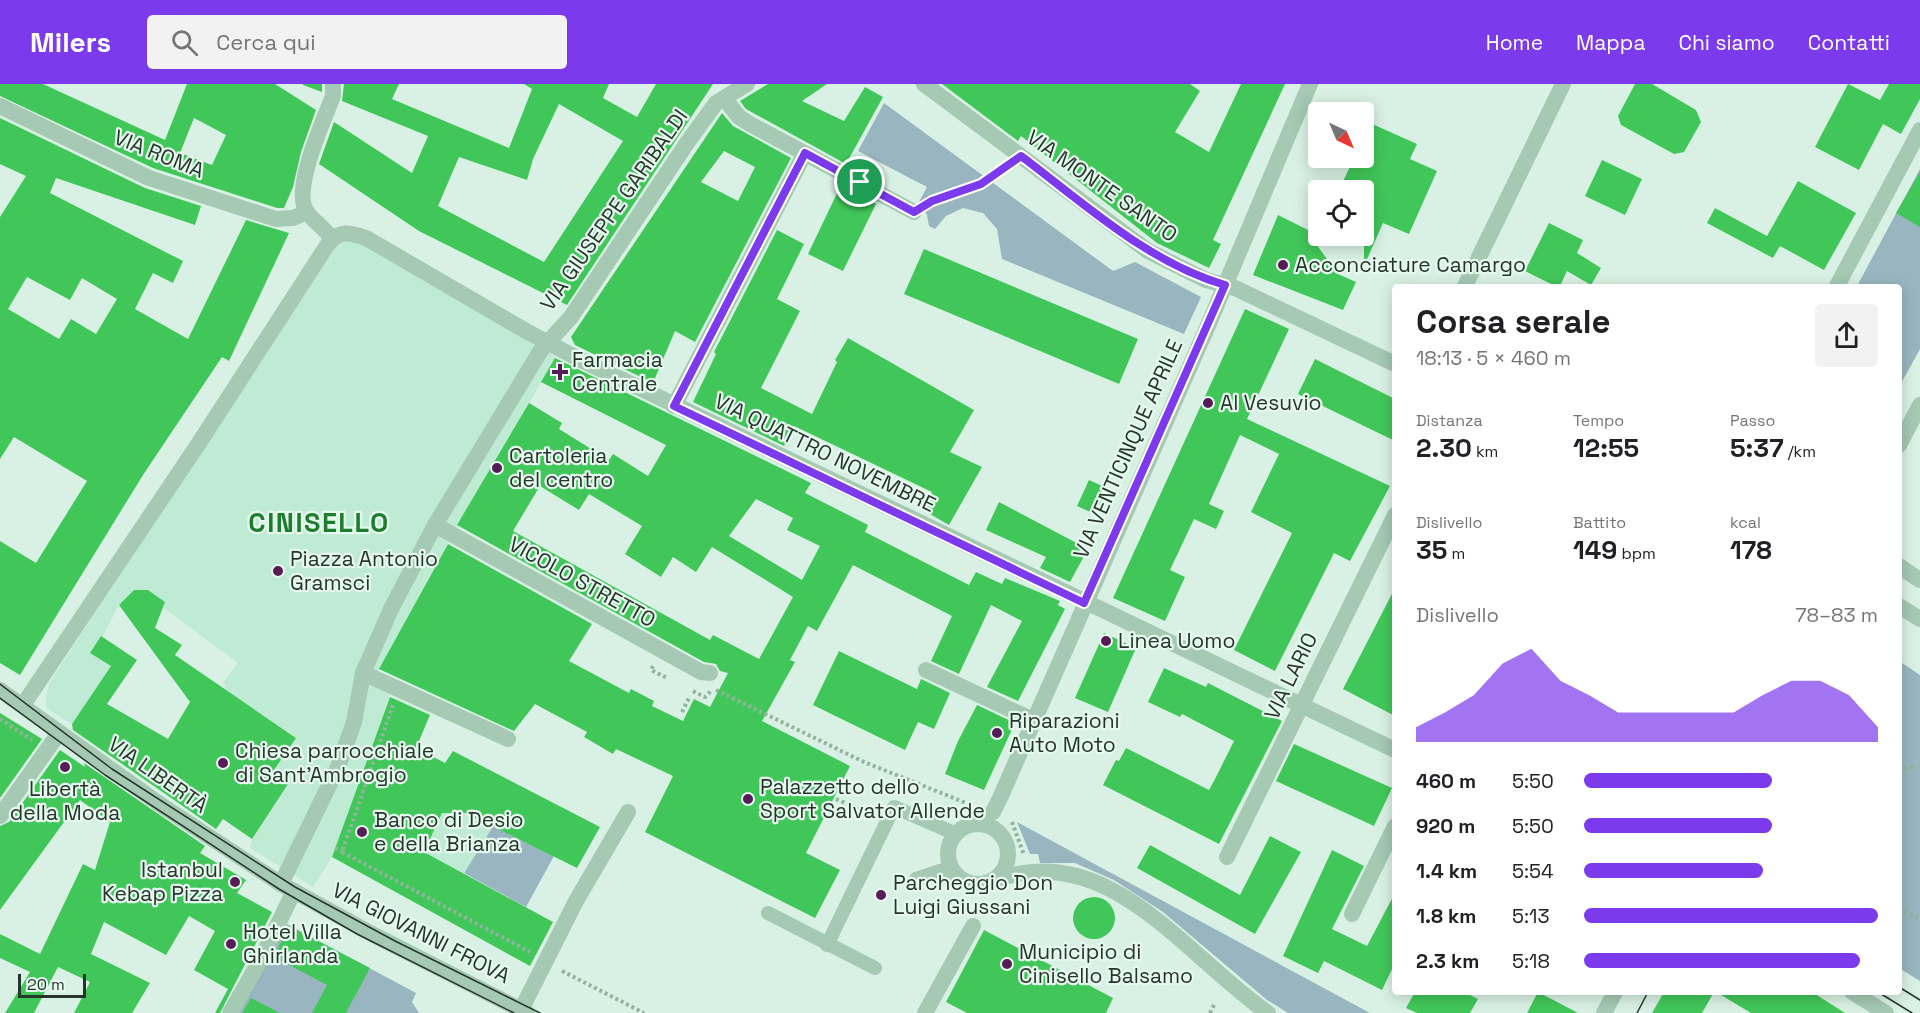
<!DOCTYPE html>
<html lang="it">
<meta charset="utf-8">
<style>
:root{--surface:#fff;--page:#f2f2f2;--text:#202124;--muted:#757577;--accent:#7c3aed}
body{margin:0;font-family:"Space Grotesk",sans-serif;background:var(--page);color:var(--text);height:100vh;display:flex;flex-direction:column;font-size:22px;white-space:nowrap}
*{box-sizing:border-box;margin:0}
p{font-size:20px;color:var(--muted)}
.icon{flex:none;width:33px;height:33px;fill:none;stroke:currentColor;stroke-width:2;stroke-linecap:round;stroke-linejoin:round}
.map{position:relative;flex:1;overflow:hidden}
.sheet{position:absolute;left:1392px;top:200px;width:510px;height:711px;display:flex;flex-direction:column;background:var(--surface);border-radius:6px;box-shadow:0 3px 15px #0003}
.sheet>*{flex:none}
.needle{width:39px;rotate:136deg}
.fabs{position:absolute;left:1308px;top:18px;display:grid;gap:12px}
.fabs a{display:grid;place-items:center;width:66px;height:66px;border-radius:6px;background:var(--surface);box-shadow:0 3px 15px #0003;font-size:30px}
.scale{position:absolute;left:18px;bottom:15px;width:68px;box-sizing:border-box;padding-left:6px;border:3px solid #26352a;border-top:0;font-size:16px;line-height:21px;white-space:nowrap;color:#26352a;-webkit-text-stroke:4px #e5f9ee;paint-order:stroke}
.pin{position:absolute;display:grid;place-items:center;width:51px;height:51px;color:#fff;margin:-26px;border:3px solid #fff;border-radius:50%;box-shadow:0 2px 6px #0007}
.round{display:grid;place-items:center;flex:none;width:63px;height:63px;border-radius:6px;background:var(--page)}
.summary{display:flex;align-items:center;justify-content:space-between;height:102px;padding:0 24px}
h1{font-size:33px;font-weight:800;line-height:45px}
.metrics{display:grid;grid-template-columns:repeat(3,1fr);gap:9px;height:102px;padding:6px 24px}
.metrics div{display:grid;align-content:center}
.metrics b{font-size:26px;font-weight:800}
.metrics small{font-size:16px;font-weight:400}
.metrics p{font-size:16px}
.chart{height:168px;padding:12px 24px}
.chart p{display:flex;justify-content:space-between}
.chart svg{width:100%;height:108px;margin-top:6px;fill:var(--accent);opacity:.7}
ul{padding:0 24px;list-style:none;font-size:20px}
li{display:grid;grid-template-columns:96px 72px 1fr;align-items:center;height:45px}
li i{height:15px;border-radius:8px;background:var(--accent)}
header{display:flex;align-items:center;gap:36px;box-sizing:border-box;height:84px;padding:0 30px;background:var(--accent);color:#fff}
header strong{font-size:28px}
nav{display:flex;gap:33px;margin-inline-start:auto;font-size:21px}
.search{width:420px;height:54px;background:var(--page);display:flex;align-items:center;gap:15px;box-sizing:border-box;padding:0 21px;border-radius:6px;color:var(--muted);font-size:22px}
.map>svg:first-child{display:block}
.green{fill:#99b6c0}
.plaza{fill:#bfead4}
.building{fill:#41c759;fill-rule:evenodd}
.lines{fill:none;stroke-linecap:round;stroke-linejoin:round}
.path{stroke:#8fb59d;stroke-width:4;stroke-dasharray:3 3;stroke-linecap:butt}
.service{stroke:#a5c9b3;stroke-width:14}
.pedestrian{stroke:#a5c9b3;stroke-width:16}
.minor{stroke:#a5c9b3;stroke-width:16}
.tram{stroke:#26352a;stroke-width:1.5}
.route-casing{stroke:#fff;stroke-width:12}
.route{stroke:#7c3aed;stroke-width:8}
.poi-dot{fill:#561c56;stroke:#e5f9ee;stroke-width:2}
.labels{text-anchor:middle;stroke-width:4.5;stroke-linejoin:round;paint-order:stroke}
.street-label{font-size:21px;fill:#26352a;stroke:#e5f9ee}
.poi-label{font-size:21px;fill:#26352a;stroke:#e5f9ee;text-anchor:start}
.district-label{font-size:27px;font-weight:bold;letter-spacing:1.5px;fill:#1e7e2e;stroke:#e5f9ee}
</style>
<header>
<strong>Milers</strong>
<div class="search"><svg class="icon" aria-label="search" viewBox="0 0 24 24"><circle cx="10" cy="10" r="6"/><path d="M15 15l6 6"/></svg>Cerca qui</div>
<nav><a>Home</a><a>Mappa</a><a>Chi siamo</a><a>Contatti</a></nav>
</header>
<div class="map">
<svg width="1920" height="929" viewBox="0 0 1920 929">
<rect width="100%" height="100%" fill="#d9f1e4"/>
<g class="green">
<polygon points="884,19 1113,187 1135,178 1201,213 1184,250 1002,175 997,145 983,129 963,124 946,132 935,145 929,142 927,131 919,118 927,103 858,67"/>
<polygon points="1920,85 1920,265 1899,303 1899,202 1857,202"/>
<polygon points="1899,577 1920,591 1920,897 1899,884"/>
<polygon points="1017,738 1370,929 1288,929 1267,916 1163,828 1114,796 1075,779 1040,779 1038,770 1030,770"/>
<polygon points="493,742 554,772 526,823 464,789"/>
<polygon points="287,840 416,909 412,918 419,929 239,929"/>
</g>
<g class="plaza">
<polygon points="351,155 556,273 455,446 378,587 392,606 332,773 313,803 250,764 252,755 288,700 272,690 296,653 224,605 226,601 223,599 238,579 163,523 164,518 149,506 134,506 119,521 104,550 91,568 111,582 72,640 46,624 46,613 49,599 336,163"/>
<polygon points="443,729 466,729 493,742 464,789 424,768"/>
</g>
<g class="building">
<path d="M0 0H43L165 56 187 0H275L316 26 301 68 293 103 284 124H277L153 84 0 12ZM194 34 226 51 212 81 180 69Z"/>
<polygon points="303,0 322,0 322,8 303,1"/>
<path d="M344 0H399L392 15 509 64 532 5 524 0H609L603 14 637 33 656 0H713L567 221 419 147 319 80 334 38 412 89 428 52 342 17ZM559 20 623 57 544 178 438 122 459 73 527 96 533 75Z"/>
<polygon points="768,0 827,0 802,17 844,37 865,3 883,13 846,80 746,25 740,17"/>
<polygon points="942,0 1190,0 1200,7 1175,48 1209,68 1241,0 1285,0 1213,156 1221,160 1209,184 1157,159 1021,52 1018,57"/>
<polygon points="1635,0 1652,0 1696,26 1701,38 1684,68 1674,70 1621,41 1618,32"/>
<polygon points="1848,0 1880,16 1889,0 1920,0 1920,15 1901,50 1883,40 1859,86 1815,63"/>
<path d="M722 29 733 42 791 74 695 258 675 247 653 299 575 261 571 253ZM724 67 755 83 738 117 701 98Z"/>
<path d="M0 34 145 104 201 122 195 141 56 94 50 109 183 177 173 199 153 189 135 225 188 255 246 136 289 149 229 277 222 273 143 391 20 591 0 579V457L36 479 87 397 14 353 0 375V133L26 92 0 80ZM27 193 70 216 82 194 117 215 96 250 71 235 59 255 8 225Z"/>
<polygon points="1370,39 1417,60 1410,75 1437,87 1409,150 1383,139 1364,182 1364,106 1339,106 1354,74 1364,74 1364,53"/>
<polygon points="1602,76 1642,95 1625,131 1585,112"/>
<polygon points="1920,88 1920,143 1896,129"/>
<polygon points="1798,97 1856,129 1824,186 1780,162 1773,174 1707,139 1715,124 1767,152"/>
<polygon points="841,101 876,120 843,187 808,170"/>
<polygon points="1278,131 1318,151 1316,160 1338,190 1356,198 1343,226 1253,191"/>
<polygon points="1549,139 1583,156 1577,169 1601,184 1591,201 1567,187 1560,202 1555,202 1525,187"/>
<polygon points="777,146 804,160 777,215 800,227 761,304 812,330 837,278 835,276 848,254 974,326 950,368 982,383 949,441 923,426 932,408 794,342 784,362 693,318 716,270 714,268"/>
<polygon points="924,165 1138,255 1119,300 904,210"/>
<polygon points="1245,225 1289,245 1247,335 1390,402 1350,477 1334,469 1275,587 1234,566 1292,449 1251,428 1279,370 1240,351 1209,420 1224,427 1216,445 1194,435 1170,486 1185,493 1165,537 1113,514"/>
<path d="M555 274 811 399 805 409 868 441 865 448 969 501 976 488 1002 500 1005 494 1060 517 1058 521 1065 525 1018 617 987 603 1022 537 991 521 959 590 931 577 952 532 853 481 817 547 808 542 790 576 795 578 762 637 850 682 806 769 840 786 815 834 645 748 673 692 616 665 613 670 584 653 587 648 535 620 514 647 379 585 448 460 592 540 569 577 629 609 631 605 654 617 652 622 683 637 694 615 710 623 728 589 720 587 716 580 704 578 457 441 529 319 562 339 559 345 609 376 613 370 648 392 666 361 541 298ZM540 402 579 426 589 410 642 442 625 470 661 493 673 473 696 488 712 463 793 513 759 575 713 551 710 556 513 447ZM756 415 793 434 787 446 820 462 802 496 729 452Z"/>
<polygon points="1315,275 1395,315 1395,357 1298,310"/>
<polygon points="1089,396 1111,406 1099,432 1077,422"/>
<polygon points="999,418 1088,465 1070,498 1040,484 1046,473 986,446"/>
<polygon points="1395,504 1395,632 1343,605"/>
<polygon points="134,506 148,506 165,518 155,544 182,561 175,571 296,654 272,689 288,700 252,755 223,735 216,745 73,646 72,640 111,582 90,569 101,552 137,576 107,620 168,655 190,618 119,521"/>
<polygon points="1104,549 1136,564 1108,628 1075,614"/>
<polygon points="839,567 917,605 921,595 950,609 934,645 918,638 905,666 813,621"/>
<polygon points="1164,584 1206,603 1208,599 1282,637 1219,760 1103,701 1116,676 1119,677 1126,664 1209,706 1215,695 1234,657 1182,630 1180,633 1148,618"/>
<polygon points="390,613 430,631 416,664 445,679 453,667 600,743 577,784 466,729 442,729 424,768 553,838 530,882 332,773"/>
<polygon points="977,621 1015,639 984,706 945,690 958,657"/>
<polygon points="0,629 42,655 0,714"/>
<polygon points="1294,660 1392,704 1374,742 1276,697"/>
<polygon points="60,666 85,683 84,679 205,762 200,769 246,796 237,809 272,828 220,929 215,929 228,905 194,886 215,847 189,832 166,871 104,838 91,870 150,899 132,929 74,929 90,898 58,883 34,929 5,929 30,888 0,874 0,850 40,870 83,780 95,786 110,738 80,716 0,826 0,742 9,738"/>
<polygon points="1270,752 1301,768 1255,850 1137,784 1150,761 1240,811"/>
<polygon points="1332,766 1364,782 1332,845 1367,862 1395,809 1395,879 1382,906 1324,877 1318,889 1283,872"/>
<circle cx="1094" cy="834" r="21"/>
<polygon points="289,842 370,884 346,929 312,929 327,901 274,873"/>
<polygon points="984,846 1113,914 1106,929 967,929 946,918"/>
<polygon points="1415,908 1464,908 1478,915 1470,929 1417,929 1406,924"/>
<polygon points="1538,908 1578,929 1527,929"/>
<polygon points="1664,908 1714,908 1702,929 1652,929"/>
<polygon points="1716,908 1812,908 1845,929 1751,929"/>
<polygon points="251,914 280,929 242,929"/>
</g>
<g class="lines">
<g class="path">
<polyline points="929,119 981,100 1006,83"/>
<polyline points="653,582 651,586 667,594"/>
<polyline points="716,606 864,678 971,721"/>
<polyline points="693,607 705,613 711,607"/>
<polyline points="393,621 342,768 530,868"/>
<polyline points="682,628 690,612"/>
<polyline points="0,635 32,656"/>
<polyline points="1899,687 1915,682"/>
<polyline points="836,715 872,731"/>
<polyline points="1012,738 1024,771"/>
<polyline points="335,764 342,768"/>
<polyline points="1899,825 1920,835"/>
<polyline points="562,887 644,929"/>
<polyline points="1210,929 1215,919"/>
</g>
<g class="service">
<polyline points="916,795 940,787 952,787"/>
<polyline points="768,829 875,884"/>
<polyline points="827,861 894,723 956,750"/>
</g>
<polyline class="pedestrian" points="925,929 973,842"/>
<g class="minor">
<polyline points="924,0 1148,167 1206,196 1235,204 1395,280"/>
<polyline points="724,14 739,33 750,40 914,128"/>
<polyline points="0,22 149,94 276,135 293,134 307,128"/>
<path d="M332 155C325 144 314 138 307 128 291 107 324 36 333 12V0"/>
<polyline points="1465,202 1563,0"/>
<polyline points="1837,202 1920,46"/>
<polyline points="674,322 805,69"/>
<polyline points="1899,361 1920,321"/>
<polyline points="435,441 701,588 710,589"/>
<polyline points="1899,482 1920,496"/>
<polyline points="1899,522 1920,535"/>
<polyline points="926,586 1033,636"/>
<polyline points="363,589 508,655"/>
<polyline points="0,606 161,721 281,800 372,850 527,929"/>
<path d="M23 621 199 359 328 160C340 146 349 148 366 154L526 247 577 274 1395 666"/>
<polyline points="0,732 59,649"/>
<circle cx="978" cy="770" r="30"/>
<polyline points="976,740 993,728 1000,714 1210,237 1310,0"/>
<polyline points="1227,773 1395,431"/>
<path d="M993 797C1108 753 1185 872 1268 929"/>
<polyline points="281,800 338,683 354,638 363,589 391,525 435,441 541,266 571,233 687,59 716,19 747,0"/>
<polyline points="1352,830 1395,742"/>
<polyline points="1852,908 1886,929"/>
<polyline points="521,926 576,817 628,728"/>
<polyline points="230,929 262,873 294,807"/>
<polyline points="1604,929 1615,908"/>
</g>
<g class="tram">
<polyline points="0,600 112,685 295,803 395,857 540,929"/>
<polyline points="0,614 105,691 279,805 357,850 514,929"/>
<polyline points="1899,903 1920,916"/>
<polyline points="1878,908 1912,929"/>
<polyline points="1637,929 1648,908"/>
</g>
</g>
<g class="lines">
<defs>
<path id="route" d="M805 69 914 128 932 117 981 100 1021 72C1085 120 1147 178 1225 201L1084 519 674 322Z"/>
</defs>
<use href="#route" class="route-casing"/>
<use href="#route" class="route"/>
</g>
<g class="poi-dot">
<circle cx="1283" cy="181" r="6"/>
<path d="M557 279h6v6h6v6h-6v6h-6v-6h-6v-6h6z"/>
<circle cx="1208" cy="319" r="6"/>
<circle cx="497" cy="384" r="6"/>
<circle cx="278" cy="487" r="6"/>
<circle cx="1106" cy="557" r="6"/>
<circle cx="997" cy="649" r="6"/>
<circle cx="223" cy="679" r="6"/>
<circle cx="65" cy="683" r="6"/>
<circle cx="748" cy="715" r="6"/>
<circle cx="362" cy="748" r="6"/>
<circle cx="235" cy="798" r="6"/>
<circle cx="881" cy="811" r="6"/>
<circle cx="231" cy="860" r="6"/>
<circle cx="1007" cy="880" r="6"/>
</g>
<g class="labels">
<g class="street-label">
<text transform="translate(159 70) rotate(22)" y="7">VIA ROMA</text>
<text transform="translate(1102 102) rotate(35)" y="7">VIA MONTE SANTO</text>
<text transform="translate(614 126) rotate(-55)" y="7">VIA GIUSEPPE GARIBALDI</text>
<text transform="translate(1128 365) rotate(-66)" y="7">VIA VENTICINQUE APRILE</text>
<text transform="translate(825 369) rotate(26)" y="7">VIA QUATTRO NOVEMBRE</text>
<text transform="translate(582 498) rotate(29)" y="7">VICOLO STRETTO</text>
<text transform="translate(1291 592) rotate(-64)" y="7">VIA LARIO</text>
<text transform="translate(158 691) rotate(35)" y="7">VIA LIBERTÀ</text>
<text transform="translate(421 849) rotate(27)" y="7">VIA GIOVANNI FROVA</text>
</g>
<g class="poi-label">
<text x="1295" y="188">Acconciature Camargo</text>
<text x="572" y="283">Farmacia<tspan x="572" dy="24">Centrale</tspan></text>
<text x="1220" y="326">Al Vesuvio</text>
<text x="509" y="379">Cartoleria<tspan x="509" dy="24">del centro</tspan></text>
<text x="290" y="482">Piazza Antonio<tspan x="290" dy="24">Gramsci</tspan></text>
<text x="1118" y="564">Linea Uomo</text>
<text x="1009" y="644">Riparazioni<tspan x="1009" dy="24">Auto Moto</tspan></text>
<text x="235" y="674">Chiesa parrocchiale<tspan x="235" dy="24">di Sant'Ambrogio</tspan></text>
<text x="760" y="710">Palazzetto dello<tspan x="760" dy="24">Sport Salvator Allende</tspan></text>
<text x="65" y="712" text-anchor="middle">Libertà<tspan x="65" dy="24">della Moda</tspan></text>
<text x="374" y="743">Banco di Desio<tspan x="374" dy="24">e della Brianza</tspan></text>
<text x="223" y="793" text-anchor="end">Istanbul<tspan x="223" dy="24">Kebap Pizza</tspan></text>
<text x="893" y="806">Parcheggio Don<tspan x="893" dy="24">Luigi Giussani</tspan></text>
<text x="243" y="855">Hotel Villa<tspan x="243" dy="24">Ghirlanda</tspan></text>
<text x="1019" y="875">Municipio di<tspan x="1019" dy="24">Cinisello Balsamo</tspan></text>
</g>
<g class="district-label">
<text x="319" y="448">CINISELLO</text>
</g>
</g>
</svg>
<div class="fabs">
<a><svg class="needle" viewBox="-14 -14 28 28"><path d="M0-13l5 13h-10z" fill="#e53935"/><path d="M0 13l5-13h-10z" fill="#757577"/></svg></a>
<a><svg class="icon" aria-label="locate" viewBox="0 0 24 24"><circle cx="12" cy="12" r="6"/><path d="M12 2v4M12 18v4M2 12h4M18 12h4"/></svg></a>
</div>
<div class="scale">20 m</div>
<div class="pin" style="left:860px;top:98px;background:#1e9e55"><svg class="icon" aria-label="arrive" viewBox="0 0 24 24"><path d="M6 21V4h12l-3 4 3 4H6"/></svg></div>
<section class="sheet">
<div class="summary"><div><h1>Corsa serale</h1><p>18:13 · 5 × 460 m</p></div><a class="round"><svg class="icon" aria-label="share" viewBox="0 0 24 24"><path d="M12 15V3M7 8l5-5 5 5M5 13v7h14v-7"/></svg></a></div>
<div class="metrics">
<div><p>Distanza</p><b>2.30<small> km</small></b></div>
<div><p>Tempo</p><b>12:55</b></div>
<div><p>Passo</p><b>5:37<small> /km</small></b></div>
</div>
<div class="metrics">
<div><p>Dislivello</p><b>35<small> m</small></b></div>
<div><p>Battito</p><b>149<small> bpm</small></b></div>
<div><p>kcal</p><b>178</b></div>
</div>
<div class="chart"><p><span>Dislivello</span>78–83 m</p>
<svg viewBox="0 0 160 44" preserveAspectRatio="none"><path d="M0 44V38L10 32L20 25L30 12L40 6L50 19L60 25L70 32L80 32L90 32L100 32L110 32L120 25L130 19L140 19L150 25L160 38V44z"/></svg>
</div>
<ul>
<li><b>460 m</b>5:50<i style="width:64%"></i></li>
<li><b>920 m</b>5:50<i style="width:64%"></i></li>
<li><b>1.4 km</b>5:54<i style="width:61%"></i></li>
<li><b>1.8 km</b>5:13<i style="width:100%"></i></li>
<li><b>2.3 km</b>5:18<i style="width:94%"></i></li>
</ul>
</section>
</div>
